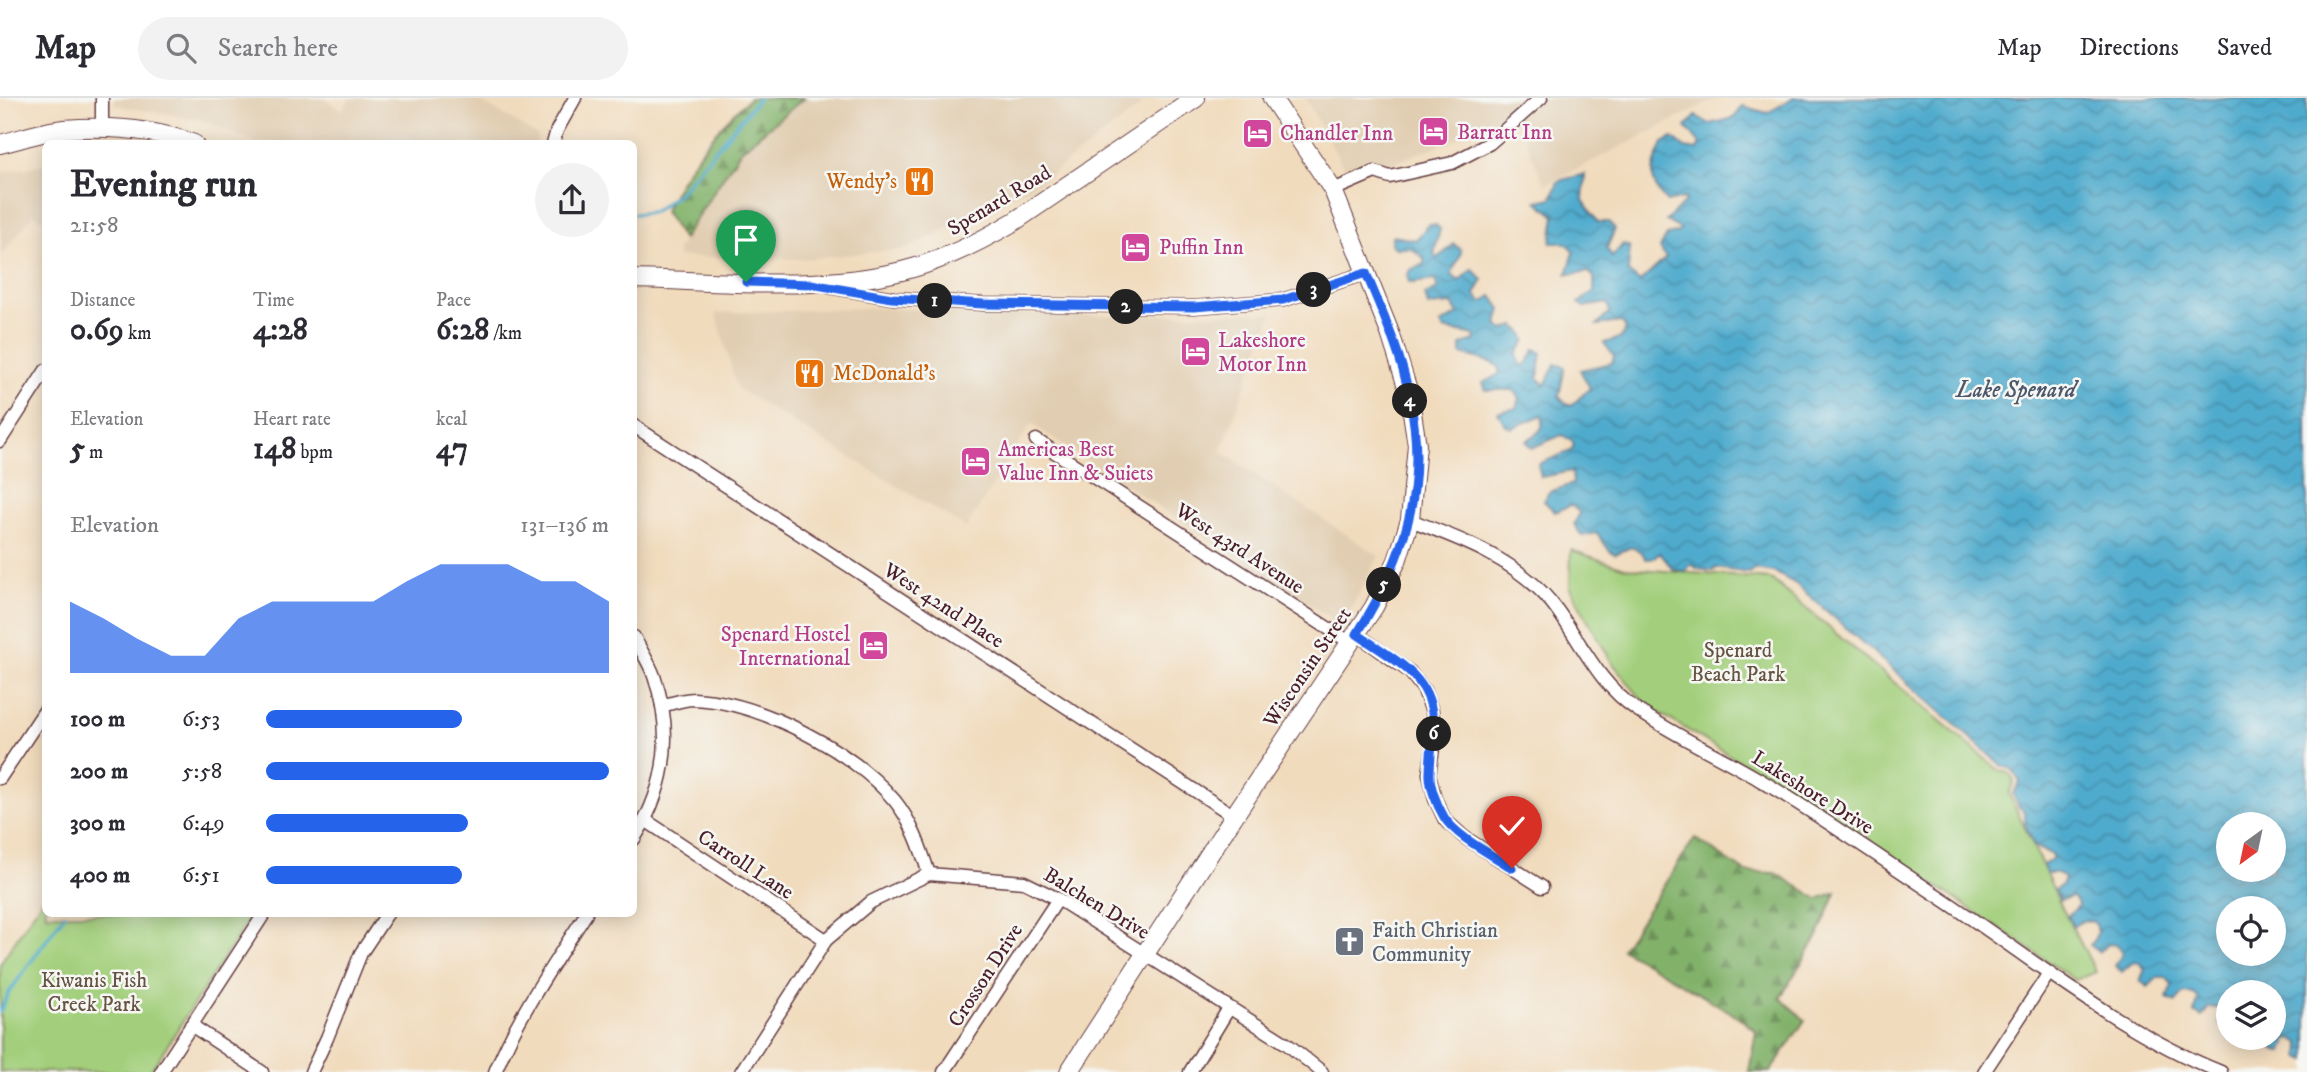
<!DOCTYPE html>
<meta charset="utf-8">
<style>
:root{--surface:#fff;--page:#f2f2f3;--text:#2b2b33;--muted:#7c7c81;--line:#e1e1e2;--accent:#2563eb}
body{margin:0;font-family:"IM FELL DW Pica",serif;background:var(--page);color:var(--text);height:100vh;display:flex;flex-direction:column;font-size:26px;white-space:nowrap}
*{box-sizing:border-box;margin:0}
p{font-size:23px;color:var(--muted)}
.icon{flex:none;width:38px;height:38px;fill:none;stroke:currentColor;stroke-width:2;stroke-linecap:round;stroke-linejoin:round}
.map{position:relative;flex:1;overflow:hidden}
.panel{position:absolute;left:42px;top:42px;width:595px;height:777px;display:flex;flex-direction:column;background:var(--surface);border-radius:10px;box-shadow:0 4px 18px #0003}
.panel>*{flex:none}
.needle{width:46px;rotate:213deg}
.fabs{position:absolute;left:2216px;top:714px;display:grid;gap:14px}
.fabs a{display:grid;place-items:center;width:70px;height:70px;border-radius:50%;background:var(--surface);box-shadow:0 4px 18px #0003;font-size:35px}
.pin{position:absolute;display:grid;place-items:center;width:60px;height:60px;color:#fff;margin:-72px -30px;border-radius:50% 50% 50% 0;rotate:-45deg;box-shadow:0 0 7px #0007}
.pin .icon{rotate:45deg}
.km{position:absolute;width:35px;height:35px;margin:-18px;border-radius:50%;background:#222;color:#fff;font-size:19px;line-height:35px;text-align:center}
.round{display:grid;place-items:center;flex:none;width:74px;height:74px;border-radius:37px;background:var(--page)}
.headline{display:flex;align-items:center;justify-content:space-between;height:119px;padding:0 28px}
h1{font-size:38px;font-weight:700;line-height:52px}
.stats{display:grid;grid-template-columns:repeat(3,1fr);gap:10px;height:119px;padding:7px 28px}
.stats div{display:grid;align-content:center}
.stats b{font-size:30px;font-weight:700}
.stats small{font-size:19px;font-weight:400}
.stats p{font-size:19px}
.chart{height:196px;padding:14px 28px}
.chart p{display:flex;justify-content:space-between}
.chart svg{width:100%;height:126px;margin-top:7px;fill:var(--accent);opacity:.7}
ul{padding:0 28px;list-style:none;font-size:23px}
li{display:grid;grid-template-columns:112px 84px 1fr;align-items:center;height:52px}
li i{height:18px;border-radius:9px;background:var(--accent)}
header{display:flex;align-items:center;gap:42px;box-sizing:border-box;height:98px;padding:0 35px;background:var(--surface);border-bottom:2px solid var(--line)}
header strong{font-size:33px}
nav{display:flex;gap:38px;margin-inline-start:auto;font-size:24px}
.search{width:490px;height:63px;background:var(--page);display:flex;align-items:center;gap:18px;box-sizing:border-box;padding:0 24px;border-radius:38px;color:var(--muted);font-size:26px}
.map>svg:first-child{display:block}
.built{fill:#e1cdb1}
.forest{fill:url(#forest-firs);stroke:#66684b;stroke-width:2}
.park{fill:#a3cf7b;stroke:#767753;stroke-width:2}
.water{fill:url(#water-waves);stroke:#4c657c;stroke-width:2;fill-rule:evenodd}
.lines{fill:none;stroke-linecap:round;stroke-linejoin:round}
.stream{stroke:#4fabcd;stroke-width:3.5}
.street-casing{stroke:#633b41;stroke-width:15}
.secondary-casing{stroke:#633b41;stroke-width:20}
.street{stroke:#fff;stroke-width:12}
.secondary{stroke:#fff;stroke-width:18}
.route-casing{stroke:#fff;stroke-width:14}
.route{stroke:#2563eb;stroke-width:9}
.labels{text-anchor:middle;stroke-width:5;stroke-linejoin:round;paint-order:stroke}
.hotel-label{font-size:21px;fill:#b23c85;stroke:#f6f6f2;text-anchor:start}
.food-label{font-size:21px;fill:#c56008;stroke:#f6f6f2;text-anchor:end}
.street-label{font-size:21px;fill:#4a1f2b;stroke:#f6f6f2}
.park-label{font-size:21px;fill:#655443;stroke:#f6f6f2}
.worship-label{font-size:21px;fill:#5b616d;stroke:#f6f6f2;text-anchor:start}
.water-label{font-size:23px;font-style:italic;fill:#4c576c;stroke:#f6f6f2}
</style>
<header>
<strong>Map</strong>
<div class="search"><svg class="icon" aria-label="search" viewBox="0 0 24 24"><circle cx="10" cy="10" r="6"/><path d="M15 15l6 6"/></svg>Search here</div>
<nav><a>Map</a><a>Directions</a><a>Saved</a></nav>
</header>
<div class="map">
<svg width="2307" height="974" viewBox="0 0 2307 974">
<defs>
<pattern id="forest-firs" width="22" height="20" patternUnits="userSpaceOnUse" patternTransform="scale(1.75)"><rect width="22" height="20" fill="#82b26b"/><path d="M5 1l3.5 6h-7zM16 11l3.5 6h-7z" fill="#6c9058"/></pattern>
<pattern id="water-waves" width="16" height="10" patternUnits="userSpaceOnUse" patternTransform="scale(1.75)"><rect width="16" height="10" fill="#4fabcd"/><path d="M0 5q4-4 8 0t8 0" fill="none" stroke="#448ba7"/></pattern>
</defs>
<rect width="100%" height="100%" fill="#f6f6f2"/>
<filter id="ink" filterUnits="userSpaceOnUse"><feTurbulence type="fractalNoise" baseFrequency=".0143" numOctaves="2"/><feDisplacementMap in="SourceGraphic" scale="14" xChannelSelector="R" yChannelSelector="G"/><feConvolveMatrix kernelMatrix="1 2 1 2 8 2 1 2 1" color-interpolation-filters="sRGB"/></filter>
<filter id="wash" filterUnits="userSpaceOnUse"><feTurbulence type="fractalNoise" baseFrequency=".00686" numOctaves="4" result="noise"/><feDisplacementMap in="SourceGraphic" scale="28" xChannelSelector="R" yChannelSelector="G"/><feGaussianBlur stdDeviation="1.57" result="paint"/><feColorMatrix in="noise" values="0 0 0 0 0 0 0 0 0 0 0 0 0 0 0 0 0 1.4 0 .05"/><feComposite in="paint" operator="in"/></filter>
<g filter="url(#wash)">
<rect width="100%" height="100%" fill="#f1dbbd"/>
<g class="built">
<polygon points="115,0 323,0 342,12 350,0 476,0 538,38 537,46 257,45 205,23 114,7"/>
<polygon points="804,0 1137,0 1141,8 1041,84 906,151 803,161 679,159 677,152 741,52"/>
<polygon points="1305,0 1717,0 1545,87 1513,13 1489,27 1394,65 1348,77"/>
<polygon points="45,66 45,123 34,116 0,159 0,75"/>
<polygon points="876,210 1083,218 1272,215 1221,354 1379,458 1342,527 1031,326 966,430 737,290 716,215"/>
</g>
<g class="forest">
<path d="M750 0H804L741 52 683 141 664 114C684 71 715 32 750 0Z"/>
<polygon points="1695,740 1745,774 1776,775 1818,801 1836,794 1818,838 1780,900 1805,922 1770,974 1749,974 1756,933 1737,918 1622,851"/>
</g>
<g class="park">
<polygon points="1571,452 1625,470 1771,481 2000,673 2009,675 2014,683 2009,696 2062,810 2096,874 2075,882 1855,733 1646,607 1611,563 1570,490"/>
<polygon points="45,797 46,816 252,816 150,974 0,974 0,866"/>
</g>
<path class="water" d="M1794 0H2307V962L2300 959 2301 946 2294 941 2288 942 2282 954 2273 950V894H2228V932L2219 926 2222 916 2217 910 2209 909 2202 919 2194 914 2199 901 2194 896 2184 895 2176 904 2167 900 2172 887 2166 879H2158L2148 889 2140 883 2145 871 2140 865 2133 864 2122 874 2115 868 2122 856 2118 847 2109 846 2098 854 2090 847C2096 839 2101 833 2094 824L2084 822 2073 828 2068 819 2078 808 2077 803 2073 799 2060 802 2055 792 2063 786 2064 780 2057 775H2046L2043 767 2053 760 2051 756 2034 748 2025 725V713L2019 709 2013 696 2020 684 2012 671 2002 668 1796 486 1774 474 1753 471 1750 475 1715 470 1713 473 1698 471 1691 466 1685 474 1673 471 1660 455 1651 461H1646L1641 453 1631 449 1615 456 1609 452 1597 435 1582 438 1574 426 1580 415 1571 407 1555 414 1544 403 1549 394 1573 386 1572 373 1541 379 1538 366 1571 353 1574 347 1571 342 1562 337 1531 350 1526 343C1537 336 1546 332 1542 317L1512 330 1505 327 1498 314 1517 310 1520 300 1513 292H1486L1483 285 1499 276V269L1494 265 1461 256V247L1475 243 1474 237 1443 231 1441 226 1458 216 1452 206 1428 208 1425 197 1438 191 1435 182 1412 185 1409 184 1407 178 1410 172 1424 166V160L1411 150H1396L1391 146 1392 138 1416 142 1429 126 1436 127 1440 131 1434 155 1437 161 1454 146 1461 152C1461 162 1453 167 1452 177L1459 183 1472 171 1483 182 1475 196 1482 205 1492 198 1501 211 1497 227 1504 232 1515 228 1521 233 1526 242 1517 256 1520 267 1527 266 1535 251 1542 255 1538 280 1545 287 1555 266 1565 269 1559 298 1565 305 1571 308 1590 290 1580 272 1612 265 1614 258 1604 245 1621 240 1626 230 1622 224 1597 227 1610 215 1607 205 1585 209 1579 205 1594 193V179L1589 174 1567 176 1574 154 1567 145H1551L1555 118 1537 103 1552 100 1558 83 1585 76 1583 102 1598 124H1609L1615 131 1607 150 1612 159 1623 146 1630 149 1628 174 1640 184 1666 160 1660 150 1667 137 1677 135 1680 131 1666 123 1686 103 1685 100 1667 104C1645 82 1653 70 1663 45L1673 40 1685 50 1697 52 1700 46 1686 29 1696 18 1710 26 1734 20 1743 8 1767 15ZM2228 726H2273V772H2228ZM2228 810H2273V856H2228Z"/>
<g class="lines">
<g class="stream">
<polyline points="634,116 653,114 679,95 759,0"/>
<polyline points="0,914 8,896 65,816"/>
</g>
</g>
</g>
<g filter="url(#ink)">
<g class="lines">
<defs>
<g id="street">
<polyline points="102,0 102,30"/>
<polyline points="553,46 557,32 575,0"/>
<polyline points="1333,92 1375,74 1390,79 1452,65 1490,45 1541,0"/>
<polyline points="830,189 893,200 983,206 1194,209 1283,202 1366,175"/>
<polyline points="634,328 1234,718"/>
<polyline points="1036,342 1351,545"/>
<polyline points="0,343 46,272"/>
<path d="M1410 422C1461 441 1515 461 1551 504 1580 540 1596 584 1636 611 1675 638 1720 658 1760 682 1821 718 1879 759 1938 798 2031 859 2118 933 2221 974"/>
<polyline points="1357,536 1410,574 1424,592 1432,613 1435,637 1429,676 1435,701 1445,722 1464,739 1542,789"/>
<path d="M634 539C640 551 649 564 654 578 674 635 666 690 634 741"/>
<path d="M662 608C672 605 684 601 694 601 760 604 852 652 895 703 912 724 921 751 929 776"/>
<polyline points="0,680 46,611"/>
<polyline points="645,722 826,842"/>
<polyline points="191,927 262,974"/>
<polyline points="161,974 264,816"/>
<polyline points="311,974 327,940 361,855 387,816"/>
<path d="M495 974C518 917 553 867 586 816"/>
<polyline points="741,974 826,842 871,804 929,776 1024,784 1058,801 1287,946 1322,974"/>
<polyline points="944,974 1058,801"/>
<polyline points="1190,974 1229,910"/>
<polyline points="1984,974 2049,875"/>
</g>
<g id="secondary">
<path d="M0 46C21 41 43 33 64 31 106 28 154 31 194 46"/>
<path d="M634 181C722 183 815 194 902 173 942 163 980 144 1015 123L1196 0"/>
<polyline points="1069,974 1234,718 1374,509 1397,463 1410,422 1417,347 1409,295 1390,235 1333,92 1272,0"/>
</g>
</defs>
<use href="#street" class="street-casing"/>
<use href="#secondary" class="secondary-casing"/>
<use href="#street" class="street"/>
<use href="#secondary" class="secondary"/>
</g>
</g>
<g class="lines" filter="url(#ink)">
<defs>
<path id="route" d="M746 184 811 186 892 200 983 206 1194 209 1283 202 1366 175C1382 214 1401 255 1409 297 1429 388 1405 459 1357 536 1374 548 1394 559 1409 573 1443 604 1431 635 1430 674 1429 688 1437 707 1444 719 1456 739 1493 757 1512 770"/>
</defs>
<use href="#route" class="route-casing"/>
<use href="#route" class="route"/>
</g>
<defs>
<symbol id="hotel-square" viewBox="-11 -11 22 22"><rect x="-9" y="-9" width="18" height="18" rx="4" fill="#d1479c" stroke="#f6f6f2"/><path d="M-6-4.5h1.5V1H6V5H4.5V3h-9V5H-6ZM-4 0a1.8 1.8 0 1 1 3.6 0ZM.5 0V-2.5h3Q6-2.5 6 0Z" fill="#fff"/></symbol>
<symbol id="restaurant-square" viewBox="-11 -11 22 22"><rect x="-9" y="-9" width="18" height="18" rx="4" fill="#e8710a" stroke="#f6f6f2"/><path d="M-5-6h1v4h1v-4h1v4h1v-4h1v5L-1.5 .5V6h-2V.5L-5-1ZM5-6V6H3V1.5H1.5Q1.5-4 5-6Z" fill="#fff"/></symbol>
<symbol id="church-square" viewBox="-11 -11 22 22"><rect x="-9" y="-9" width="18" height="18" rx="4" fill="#6b7280" stroke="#f6f6f2"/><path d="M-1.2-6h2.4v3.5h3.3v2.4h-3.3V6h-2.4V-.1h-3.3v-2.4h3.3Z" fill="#fff"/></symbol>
</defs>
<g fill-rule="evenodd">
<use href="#hotel-square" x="1416" y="16" width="35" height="35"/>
<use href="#hotel-square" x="1240" y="18" width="35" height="35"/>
<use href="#restaurant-square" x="902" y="66" width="35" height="35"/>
<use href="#hotel-square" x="1118" y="132" width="35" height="35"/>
<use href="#hotel-square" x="1178" y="236" width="35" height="35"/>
<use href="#restaurant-square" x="792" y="258" width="35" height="35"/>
<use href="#hotel-square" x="958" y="346" width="35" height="35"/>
<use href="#hotel-square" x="856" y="530" width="35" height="35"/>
<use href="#church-square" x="1332" y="826" width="35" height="35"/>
</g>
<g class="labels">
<g class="hotel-label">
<text x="1457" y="41">Barratt Inn</text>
<text x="1280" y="42">Chandler Inn</text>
<text x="1159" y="156">Puffin Inn</text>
<text x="1218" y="249">Lakeshore<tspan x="1218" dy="24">Motor Inn</tspan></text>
<text x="998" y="358">Americas Best<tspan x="998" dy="24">Value Inn &amp; Suiets</tspan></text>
<text x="850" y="543" text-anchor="end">Spenard Hostel<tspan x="850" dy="24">International</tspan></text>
</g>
<g class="food-label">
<text x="897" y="90">Wendy's</text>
<text x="833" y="282" text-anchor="start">McDonald's</text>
</g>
<g class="street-label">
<text transform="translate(999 102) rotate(-31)" y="7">Spenard Road</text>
<text transform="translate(1240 450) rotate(33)" y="7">West 43rd Avenue</text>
<text transform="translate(944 507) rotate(33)" y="7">West 42nd Place</text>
<text transform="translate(1307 569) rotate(-56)" y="7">Wisconsin Street</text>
<text transform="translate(1813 694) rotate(32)" y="7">Lakeshore Drive</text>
<text transform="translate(746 766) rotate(33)" y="7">Carroll Lane</text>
<text transform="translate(1097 805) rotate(31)" y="7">Balchen Drive</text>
<text transform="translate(985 877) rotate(-57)" y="7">Crosson Drive</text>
</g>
<g class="park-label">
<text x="1738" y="559">Spenard<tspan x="1738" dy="24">Beach Park</tspan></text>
<text x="94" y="889">Kiwanis Fish<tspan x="94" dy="24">Creek Park</tspan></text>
</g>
<g class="worship-label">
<text x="1372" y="839">Faith Christian<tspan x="1372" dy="24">Community</tspan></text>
</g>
<g class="water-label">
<text x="2016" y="299">Lake Spenard</text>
</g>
</g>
</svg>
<div class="fabs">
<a><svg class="needle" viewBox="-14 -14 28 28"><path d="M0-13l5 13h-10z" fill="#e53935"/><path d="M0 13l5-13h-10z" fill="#7c7c81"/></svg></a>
<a><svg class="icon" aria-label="locate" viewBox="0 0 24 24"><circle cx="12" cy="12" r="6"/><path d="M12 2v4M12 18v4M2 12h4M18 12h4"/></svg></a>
<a><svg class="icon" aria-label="layers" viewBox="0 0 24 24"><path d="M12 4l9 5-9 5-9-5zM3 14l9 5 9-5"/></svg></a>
</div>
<div class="pin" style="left:746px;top:184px;background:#1e9e55"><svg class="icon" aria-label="arrive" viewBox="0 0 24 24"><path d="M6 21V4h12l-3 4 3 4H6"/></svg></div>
<div class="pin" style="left:1512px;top:770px;background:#d93025"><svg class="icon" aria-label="check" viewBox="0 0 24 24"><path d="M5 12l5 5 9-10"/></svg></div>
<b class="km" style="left:935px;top:203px">1</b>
<b class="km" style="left:1126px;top:209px">2</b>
<b class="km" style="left:1314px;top:192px">3</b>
<b class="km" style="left:1410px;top:303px">4</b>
<b class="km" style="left:1384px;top:487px">5</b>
<b class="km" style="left:1434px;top:636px">6</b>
<section class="panel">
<div class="headline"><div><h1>Evening run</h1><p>21:58</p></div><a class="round"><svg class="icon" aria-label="share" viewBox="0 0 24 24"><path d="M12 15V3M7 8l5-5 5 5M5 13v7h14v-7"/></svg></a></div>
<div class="stats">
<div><p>Distance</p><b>0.69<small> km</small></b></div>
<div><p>Time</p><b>4:28</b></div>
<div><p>Pace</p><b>6:28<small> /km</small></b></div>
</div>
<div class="stats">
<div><p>Elevation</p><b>5<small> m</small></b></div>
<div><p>Heart rate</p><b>148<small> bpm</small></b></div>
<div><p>kcal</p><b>47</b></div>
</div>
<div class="chart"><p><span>Elevation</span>131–136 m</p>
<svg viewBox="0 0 160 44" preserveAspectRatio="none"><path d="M0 44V19L10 25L20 32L30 38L40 38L50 25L60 19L70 19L80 19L90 19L100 12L110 6L120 6L130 6L140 12L150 12L160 19V44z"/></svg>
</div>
<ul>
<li><b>100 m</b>6:53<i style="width:57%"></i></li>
<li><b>200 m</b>5:58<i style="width:100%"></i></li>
<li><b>300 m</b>6:49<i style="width:59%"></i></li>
<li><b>400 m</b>6:51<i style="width:57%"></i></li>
</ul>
</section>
</div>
